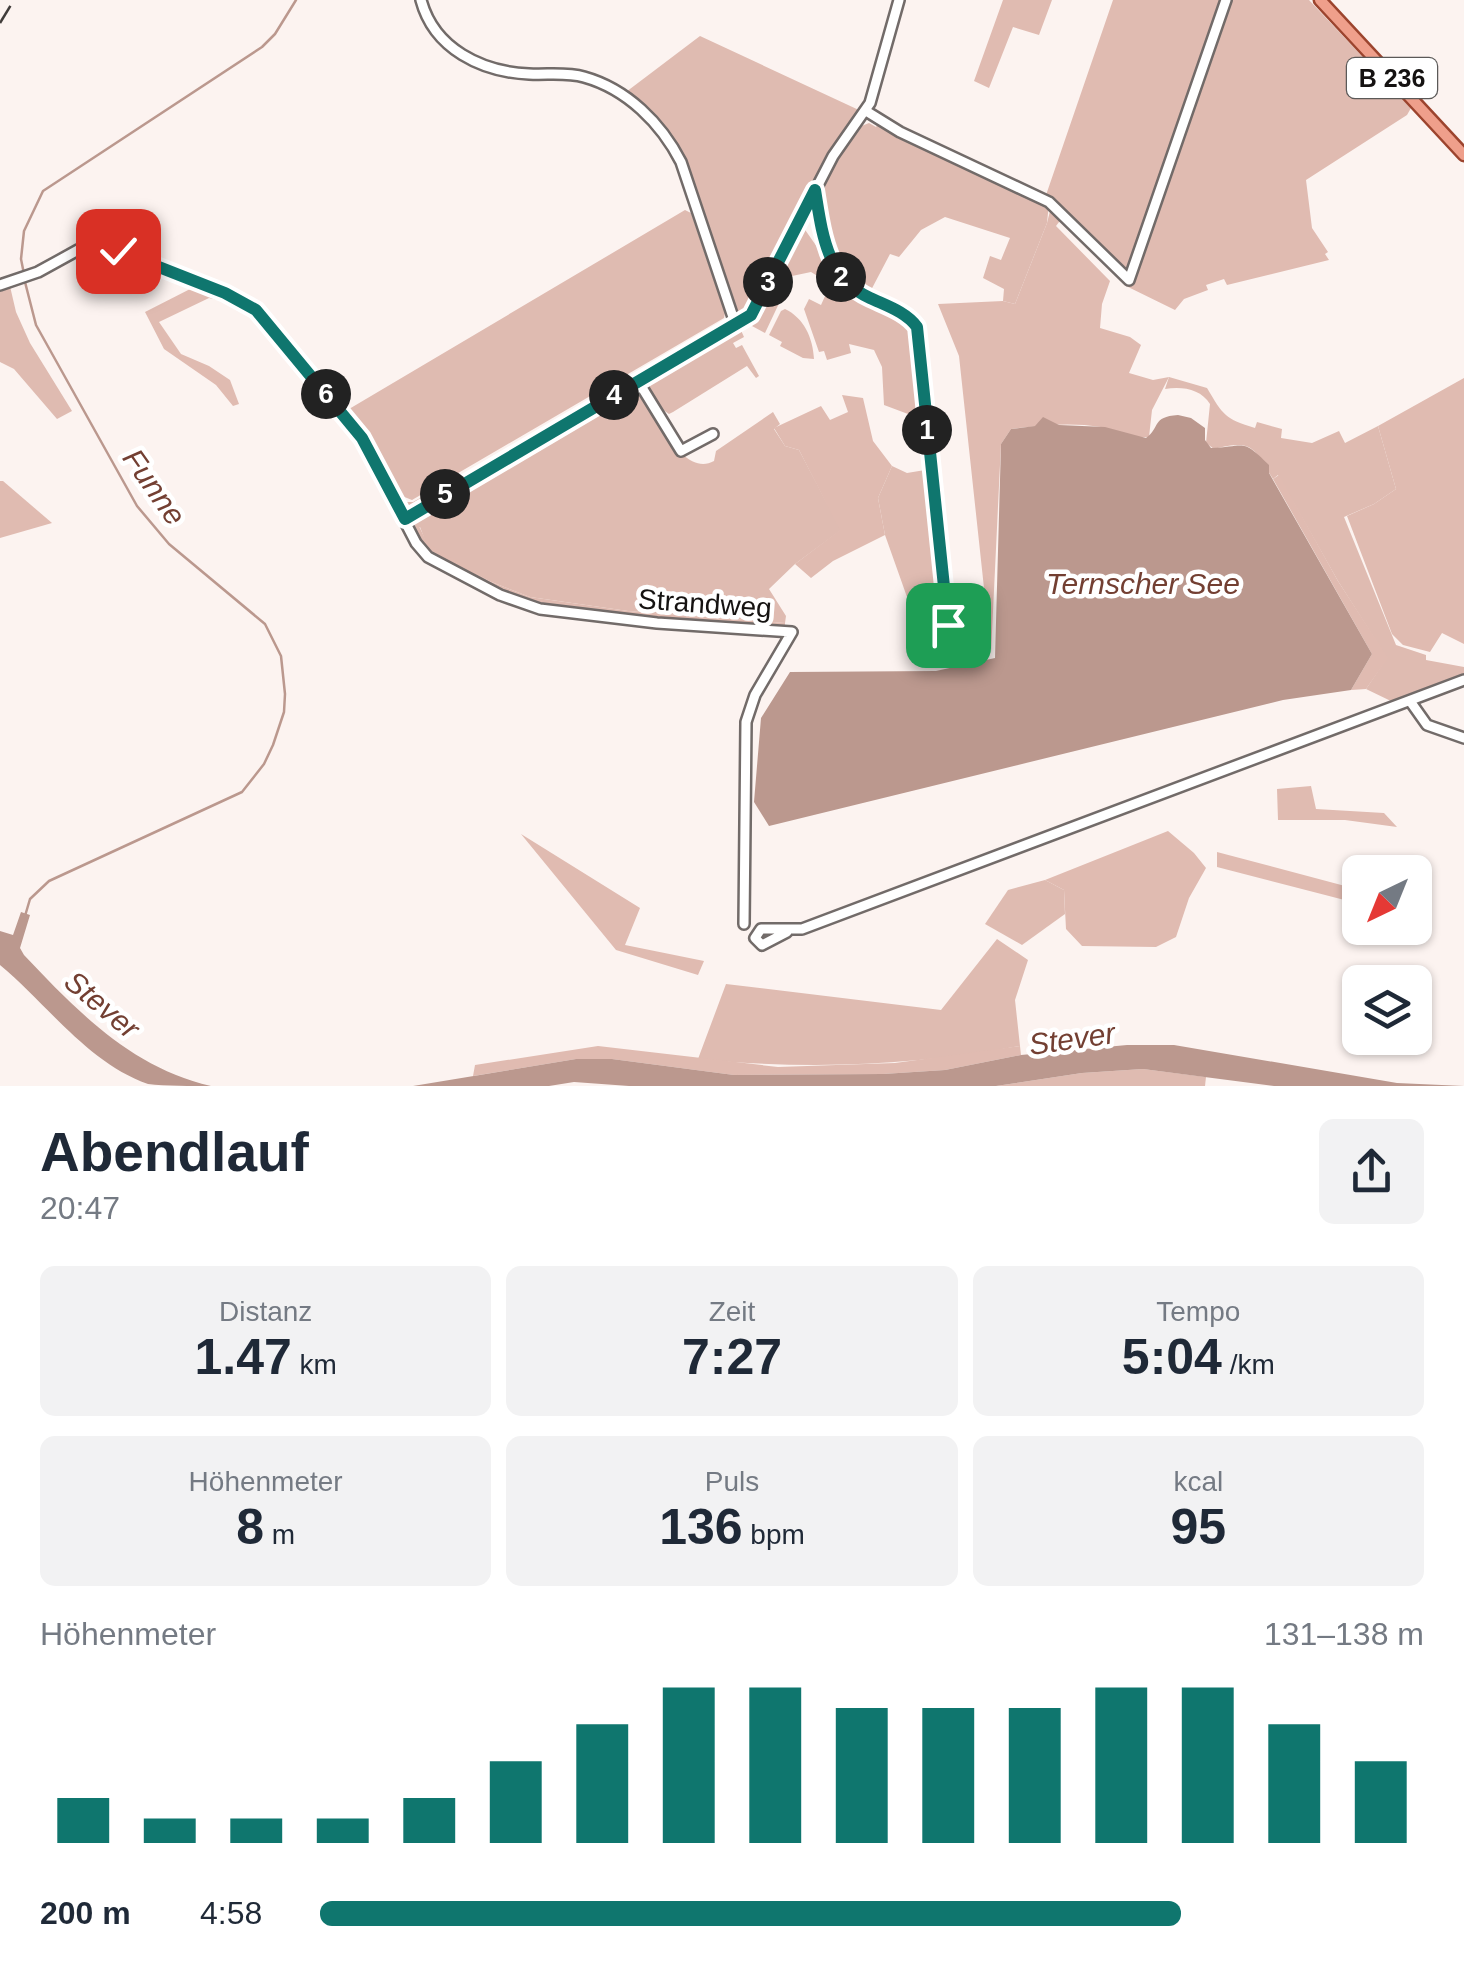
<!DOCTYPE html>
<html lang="de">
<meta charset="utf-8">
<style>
:root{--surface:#fff;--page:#f2f2f3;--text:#1f2937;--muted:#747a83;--accent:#0f766e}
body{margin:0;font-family:Helvetica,sans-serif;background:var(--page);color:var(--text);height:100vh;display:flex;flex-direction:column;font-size:38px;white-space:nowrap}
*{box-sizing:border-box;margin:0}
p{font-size:32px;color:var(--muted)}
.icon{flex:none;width:55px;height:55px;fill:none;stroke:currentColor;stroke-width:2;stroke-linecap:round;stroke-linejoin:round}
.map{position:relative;height:1086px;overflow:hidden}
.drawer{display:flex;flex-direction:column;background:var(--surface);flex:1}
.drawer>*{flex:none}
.needle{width:65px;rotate:223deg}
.buttons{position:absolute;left:1342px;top:855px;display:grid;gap:20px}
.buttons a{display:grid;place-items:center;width:90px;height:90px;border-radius:15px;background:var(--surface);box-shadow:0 2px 8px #0004;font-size:50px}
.pin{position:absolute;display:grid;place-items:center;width:85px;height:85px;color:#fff;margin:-42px;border-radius:20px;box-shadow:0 5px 15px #0006}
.km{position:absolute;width:50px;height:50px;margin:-25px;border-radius:50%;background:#222;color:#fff;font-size:28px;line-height:50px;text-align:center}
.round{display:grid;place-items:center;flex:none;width:105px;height:105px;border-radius:15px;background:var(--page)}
.headline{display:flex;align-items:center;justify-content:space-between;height:170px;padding:0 40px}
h1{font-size:55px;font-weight:800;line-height:75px}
.metrics{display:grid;grid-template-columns:repeat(3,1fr);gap:15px;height:170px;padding:10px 40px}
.metrics div{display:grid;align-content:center;border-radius:15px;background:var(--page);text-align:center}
.metrics b{font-size:50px;font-weight:800}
.metrics small{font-size:28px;font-weight:400}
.metrics p{font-size:28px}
.chart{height:280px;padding:20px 40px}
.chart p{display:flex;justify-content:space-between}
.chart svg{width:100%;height:180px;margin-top:10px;stroke:var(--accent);stroke-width:6}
ul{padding:0 40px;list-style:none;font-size:32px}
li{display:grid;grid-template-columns:160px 120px 1fr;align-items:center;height:75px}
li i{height:25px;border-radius:12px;background:var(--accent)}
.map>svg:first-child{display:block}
.green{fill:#dfbbb1}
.forest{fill:#e0bbb1}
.water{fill:#bb988e}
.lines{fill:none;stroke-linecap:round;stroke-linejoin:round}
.stream{stroke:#bb988e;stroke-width:2.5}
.minor-casing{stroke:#726b69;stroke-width:14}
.major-casing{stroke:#9c442e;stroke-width:15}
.minor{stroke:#fff;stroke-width:9}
.major{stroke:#ef9f8b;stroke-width:10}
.rail{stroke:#403c3a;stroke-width:2.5;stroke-dasharray:20 10;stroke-linecap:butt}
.route-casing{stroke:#fff;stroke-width:20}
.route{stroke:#0f766e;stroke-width:12}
.labels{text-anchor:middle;stroke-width:9;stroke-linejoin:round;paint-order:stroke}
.shield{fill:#fff;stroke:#5b5958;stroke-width:2.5}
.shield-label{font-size:25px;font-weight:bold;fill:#151211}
.street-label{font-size:28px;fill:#151211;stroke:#fff}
.water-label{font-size:30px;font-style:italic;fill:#733f32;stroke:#fff}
</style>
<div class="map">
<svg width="1464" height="1086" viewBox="0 0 1464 1086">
<rect width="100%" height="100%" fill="#fcf3f0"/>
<g class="green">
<polygon points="700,36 861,111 803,201 751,305 741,313 733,310 683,160 644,108 626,92"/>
<path d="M879 122 1049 203 1047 223 1015 304 1003 301 1004 289 983 278 990 256 1001 260 1010 238 945 217 921 230 899 257 890 254 869 294C831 270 811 225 825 179 831 162 849 142 859 127L869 123 876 127Z"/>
<polygon points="685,210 691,213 725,313 724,318 412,500 402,496 409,511 403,509 368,445 344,412"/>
<polygon points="801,224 845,287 906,317 917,327 924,420 884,405 882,367 874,350 849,344 851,353 827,360 824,351 819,352 804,309 809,299 821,305 826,294 824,280 811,272 792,276 765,333 752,326"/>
<polygon points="9,282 16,312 30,343 72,411 57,419 14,369 0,362 0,290"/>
<path d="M785 309C804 318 813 338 814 359L803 358 780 346 782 342 769 335 781 311Z"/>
<polygon points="739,326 744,337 733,343 736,348 742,345 759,376 756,378 747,366 673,412 669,414 659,407 646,385 647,380"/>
<path d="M1169 377 1207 388C1223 415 1225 419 1255 428L1257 422 1282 429 1281 438 1312 443 1339 431 1345 443 1378 426 1396 489 1374 504 1344 517 1396 645 1426 655V660L1464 667V678L1395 703 1366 689 1387 658 1338 581 1278 475 1273 479C1253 448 1254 439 1214 449L1206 443 1210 404C1201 389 1182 386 1165 389Z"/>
<path d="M640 388C654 411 682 479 714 461L716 451 773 412 780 424 774 429 785 446 799 450 841 530 795 564 769 589 786 616 785 623 628 611 530 597 489 581 440 553 426 543 420 527 414 529 417 515Z"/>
<polygon points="892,466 907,473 931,469 947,624 918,628 885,535 878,498"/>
<polygon points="1045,880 1064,890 1065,914 1022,945 985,924 1008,890"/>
<path d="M997 939 1028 960 1015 1000 1020 1046C911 1066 808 1070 698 1059L726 984 941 1010Z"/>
<polygon points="1143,1069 1206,1077 1205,1086 996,1086 1082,1073"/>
</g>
<g class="forest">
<polygon points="1003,0 1052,0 1039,35 1013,27 989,88 974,81"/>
<path d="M1113 0H1309L1411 108 1407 115 1306 180 1312 228 1328 252 1325 254 1329 260 1227 285 1224 279 1206 285 1208 290 1184 299 1175 310 1124 285 1126 280 1062 218 1056 226 1110 281 1102 304 1100 328 1130 337 1141 345 1129 373 1153 380 1169 377 1152 410 1149 437C1132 439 1117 430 1101 427 1072 422 1040 425 1011 429L1001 444 991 653 959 356 938 304 1003 301 1015 304 1047 223 1050 211 1045 198Z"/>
<polygon points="196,286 249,307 209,298 159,322 181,354 209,366 230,380 239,404 233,406 216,385 164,349 145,312"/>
<polygon points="1464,378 1464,644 1442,633 1430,652 1403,645 1392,634 1347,516 1374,504 1396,489 1378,426"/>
<polygon points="842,395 863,398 873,441 892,466 878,498 885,535 833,561 811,578 795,564 840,530 799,450 785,446 774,428 821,406 830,420 848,412"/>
<polygon points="560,419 563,423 409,511 406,502 413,502"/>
<polygon points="1279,475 1338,581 1388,658 1366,689 1351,690 1372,654 1273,479"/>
<polygon points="0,481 3,481 52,523 0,538"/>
<polygon points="419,526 427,543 489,581 530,597 628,611 785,623 785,628 638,618 543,606 512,598 429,554 414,529"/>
<polygon points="1311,786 1316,809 1384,813 1397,827 1345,820 1278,820 1277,789"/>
<polygon points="1168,831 1194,853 1206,868 1189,898 1176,937 1156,947 1082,946 1066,929 1064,890 1045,880"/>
<polygon points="521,834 640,908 625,945 704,961 698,975 616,950"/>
<polygon points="1217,852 1360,890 1360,904 1217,867"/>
<polygon points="598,1046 778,1067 895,1063 1020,1046 1021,1055 945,1070 883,1074 734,1075 612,1059 576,1059 473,1076 475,1065"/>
</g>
<g class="water">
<path d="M1178 415 1191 418 1205 428V440L1211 448C1246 447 1241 437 1269 465V473L1372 654 1351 690 1283 700 769 826 754 802 761 718 790 672 936 671 995 658 1001 444 1011 429 1035 426 1043 417 1059 425 1105 427 1146 438C1161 427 1151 417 1178 415Z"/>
<path d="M21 912 30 915 20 948 24 955C78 1012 132 1068 211 1086 192 1086 165 1086 148 1084 88 1063 47 1004 0 965V931L13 935Z"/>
<polygon points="1127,1045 1174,1045 1397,1083 1464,1086 1274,1086 1143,1069 1082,1073 996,1086 629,1086 574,1082 549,1086 413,1086 576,1059 612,1059 734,1075 883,1074 945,1070 1021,1055"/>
</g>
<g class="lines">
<g class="stream">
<polyline points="24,274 21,259 24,231 43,191 262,47 275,34 296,0"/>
<polyline points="25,916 30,899 49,881 242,792 264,764 273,745 284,712 285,694 281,656 265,624 169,544 137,506 36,325 25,282"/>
</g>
<defs>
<g id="minor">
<path d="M421 0C434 49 482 72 529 74 547 75 567 72 584 77 627 89 661 123 681 162L735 323"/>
<polyline points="866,111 900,132 1049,202 1129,280 1226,0"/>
<path d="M815 192C822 235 827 278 871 298 887 306 906 312 917 327L948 625"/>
<polyline points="0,285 38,272 78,250 103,247 225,293 257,310 362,439 416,543 428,557 500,595 540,609 657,623 792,632 755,695 746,722 744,924"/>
<polyline points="638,381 681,451 713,434"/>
<polyline points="405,519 751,315 833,156 870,103 899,0"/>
<polyline points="1410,701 1427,725 1464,738"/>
<polyline points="787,932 762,945 755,938 761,929 802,929 1464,680"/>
</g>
<polyline id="major" points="1320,0 1464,155"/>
</defs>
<use href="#minor" class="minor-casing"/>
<use href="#major" class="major-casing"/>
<use href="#minor" class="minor"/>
<use href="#major" class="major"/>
<polyline class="rail" points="0,23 14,0"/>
</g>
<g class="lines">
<defs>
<path id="route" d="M118 251 225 293 256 310 362 438 405 519 751 315 815 190C822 232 826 278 870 298 887 306 906 312 917 327L948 625"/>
</defs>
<use href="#route" class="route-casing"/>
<use href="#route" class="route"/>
</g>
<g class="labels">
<rect class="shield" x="1347" y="58" width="90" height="40" rx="8"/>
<g class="shield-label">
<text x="1392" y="87">B 236</text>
</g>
<g class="street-label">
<text transform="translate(705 603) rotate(4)" y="10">Strandweg</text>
</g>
<g class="water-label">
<text transform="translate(154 487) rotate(55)" y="10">Funne</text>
<text x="1143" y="594">Ternscher See</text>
<text transform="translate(102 1005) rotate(40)" y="10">Stever</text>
<text transform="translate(1072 1039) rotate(-8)" y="10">Stever</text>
</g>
</g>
</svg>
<div class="buttons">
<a><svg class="needle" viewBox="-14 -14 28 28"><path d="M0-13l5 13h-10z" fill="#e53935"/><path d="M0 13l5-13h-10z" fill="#747a83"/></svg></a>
<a><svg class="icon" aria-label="layers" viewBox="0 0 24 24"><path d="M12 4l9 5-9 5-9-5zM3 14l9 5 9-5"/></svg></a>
</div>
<div class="pin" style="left:948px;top:625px;background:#1e9e55"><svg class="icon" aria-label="arrive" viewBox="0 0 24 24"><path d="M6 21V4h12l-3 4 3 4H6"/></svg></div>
<div class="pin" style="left:118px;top:251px;background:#d93025"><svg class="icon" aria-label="check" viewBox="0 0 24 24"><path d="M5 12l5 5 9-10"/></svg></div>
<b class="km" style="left:927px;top:430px">1</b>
<b class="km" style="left:841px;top:277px">2</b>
<b class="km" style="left:768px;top:282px">3</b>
<b class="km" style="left:614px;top:395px">4</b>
<b class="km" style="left:445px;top:494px">5</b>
<b class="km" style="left:326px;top:394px">6</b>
</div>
<section class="drawer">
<div class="headline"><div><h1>Abendlauf</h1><p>20:47</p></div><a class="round"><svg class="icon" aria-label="share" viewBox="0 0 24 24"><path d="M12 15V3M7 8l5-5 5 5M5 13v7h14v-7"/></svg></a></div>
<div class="metrics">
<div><p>Distanz</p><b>1.47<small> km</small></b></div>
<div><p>Zeit</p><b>7:27</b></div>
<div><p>Tempo</p><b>5:04<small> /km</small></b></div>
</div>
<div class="metrics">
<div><p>Höhenmeter</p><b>8<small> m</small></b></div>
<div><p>Puls</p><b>136<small> bpm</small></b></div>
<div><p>kcal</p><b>95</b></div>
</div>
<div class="chart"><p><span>Höhenmeter</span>131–138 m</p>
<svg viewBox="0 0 160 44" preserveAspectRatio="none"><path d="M5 44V33M15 44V38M25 44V38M35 44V38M45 44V33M55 44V24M65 44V15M75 44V6M85 44V6M95 44V11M105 44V11M115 44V11M125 44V6M135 44V6M145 44V15M155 44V24"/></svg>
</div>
<ul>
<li><b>200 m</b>4:58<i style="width:78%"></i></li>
</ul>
</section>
